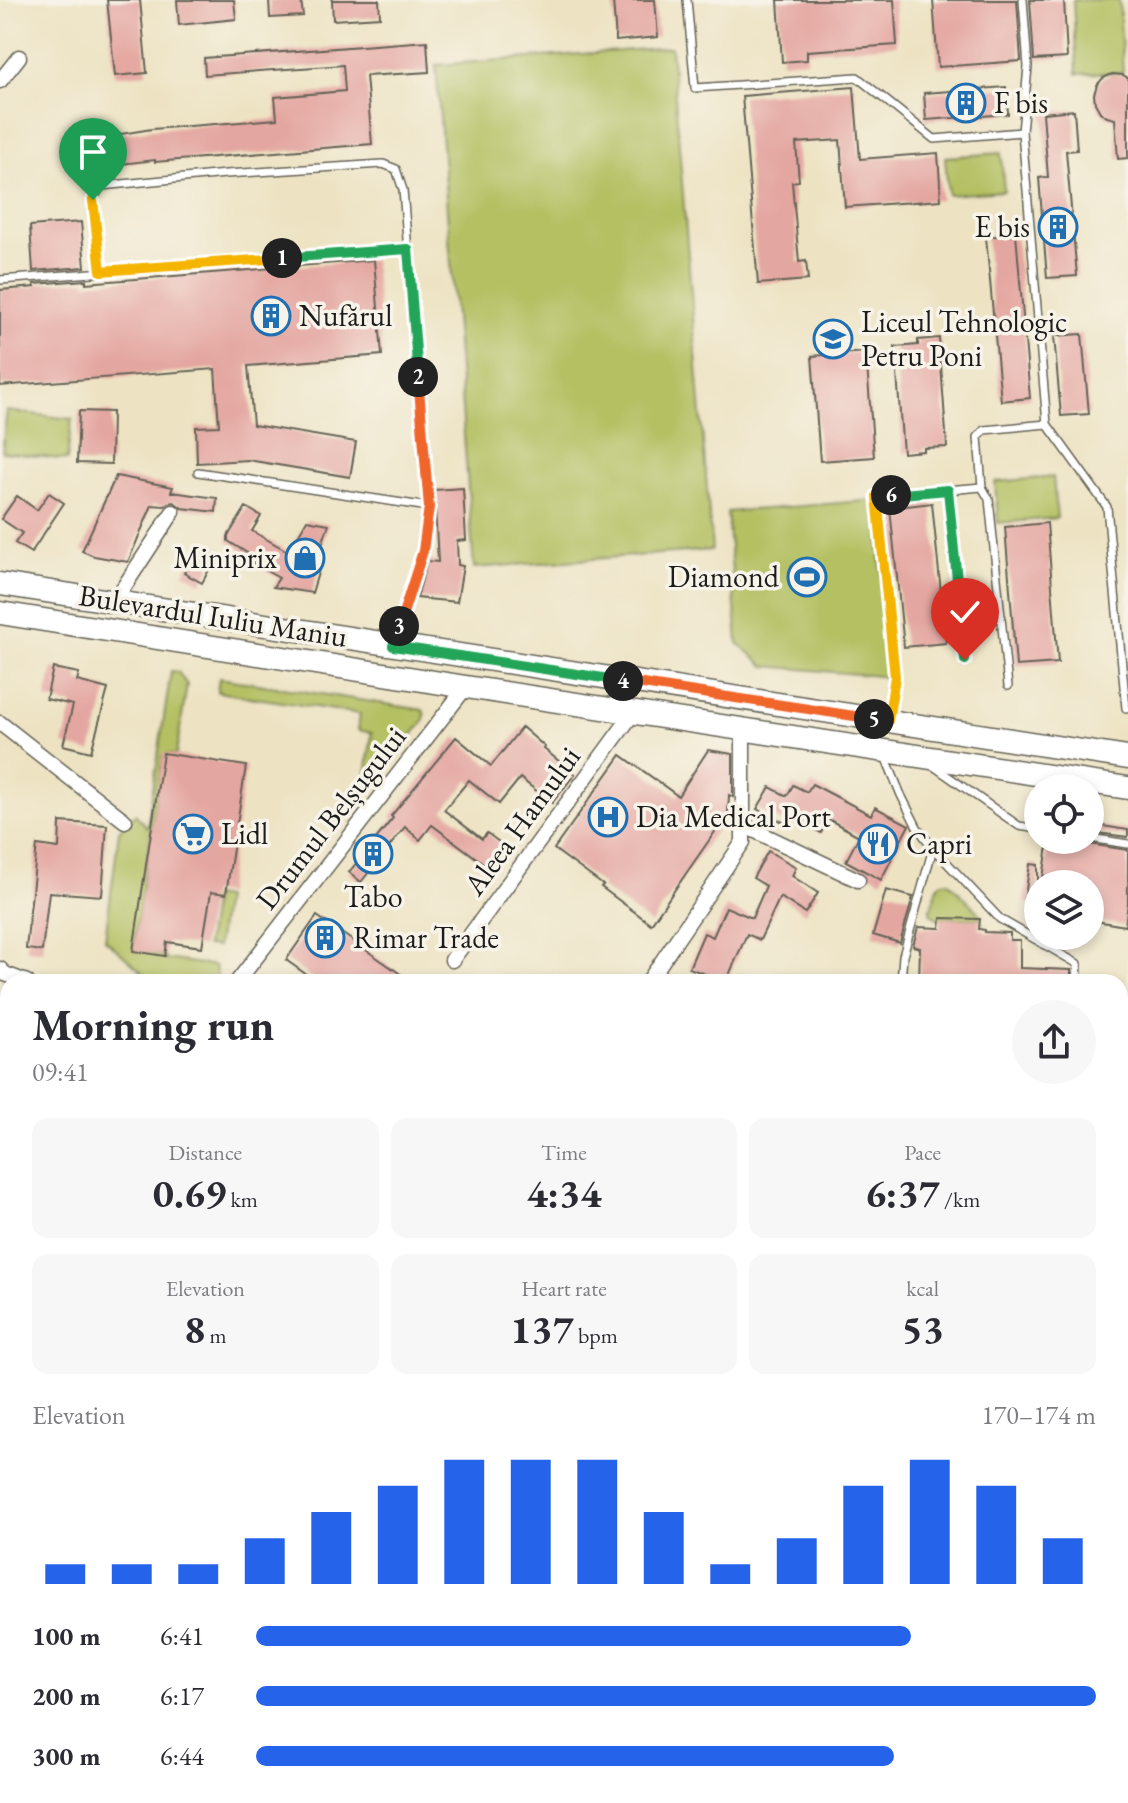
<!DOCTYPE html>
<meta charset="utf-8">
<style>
:root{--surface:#fff;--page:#f7f7f7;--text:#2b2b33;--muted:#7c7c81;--accent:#2563eb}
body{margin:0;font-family:"EB Garamond",serif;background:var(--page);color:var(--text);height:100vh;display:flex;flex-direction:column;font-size:30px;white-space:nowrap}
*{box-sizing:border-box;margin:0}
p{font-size:26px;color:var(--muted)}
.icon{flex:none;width:44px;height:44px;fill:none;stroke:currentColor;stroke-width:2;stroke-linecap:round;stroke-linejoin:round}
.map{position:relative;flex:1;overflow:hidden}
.side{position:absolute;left:0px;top:974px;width:1128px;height:830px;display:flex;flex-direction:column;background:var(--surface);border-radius:24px 24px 0 0;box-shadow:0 4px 12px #0003}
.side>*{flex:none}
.controls{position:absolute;left:1024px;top:774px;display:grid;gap:16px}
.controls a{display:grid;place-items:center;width:80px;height:80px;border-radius:50%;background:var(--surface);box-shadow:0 4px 12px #0003;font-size:40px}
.pin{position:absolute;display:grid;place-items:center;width:68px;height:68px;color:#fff;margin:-82px -34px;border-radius:50% 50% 50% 0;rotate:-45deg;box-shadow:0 0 8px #0007}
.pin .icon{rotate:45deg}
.km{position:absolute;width:40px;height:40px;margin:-20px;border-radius:50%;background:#222;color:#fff;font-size:22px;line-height:40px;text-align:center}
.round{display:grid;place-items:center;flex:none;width:84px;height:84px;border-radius:42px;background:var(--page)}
.overview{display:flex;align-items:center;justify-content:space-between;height:136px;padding:0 32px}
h1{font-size:44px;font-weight:700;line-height:60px}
.figures{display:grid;grid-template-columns:repeat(3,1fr);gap:12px;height:136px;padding:8px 32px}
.figures div{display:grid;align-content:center;border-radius:16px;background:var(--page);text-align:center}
.figures b{font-size:40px;font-weight:700}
.figures small{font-size:22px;font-weight:400}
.figures p{font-size:22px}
.chart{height:224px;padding:16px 32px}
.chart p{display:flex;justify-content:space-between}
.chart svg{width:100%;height:144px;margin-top:8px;stroke:var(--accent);stroke-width:6}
ul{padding:0 32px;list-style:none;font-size:26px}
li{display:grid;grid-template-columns:128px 96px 1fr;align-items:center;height:60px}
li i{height:20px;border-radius:10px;background:var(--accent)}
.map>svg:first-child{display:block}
.green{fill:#b4c062;stroke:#686e3f;stroke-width:2}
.building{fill:#e4a6a0}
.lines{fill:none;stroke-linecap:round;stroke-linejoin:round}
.service-casing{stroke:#656256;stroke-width:10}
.minor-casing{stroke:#656256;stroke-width:17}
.primary-casing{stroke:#656256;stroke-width:25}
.service{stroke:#fff;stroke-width:7}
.minor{stroke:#fff;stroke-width:14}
.primary{stroke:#fff;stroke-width:22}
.split-1-casing{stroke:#fff;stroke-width:16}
.split-2-casing{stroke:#fff;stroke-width:16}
.split-3-casing{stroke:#fff;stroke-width:16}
.split-4-casing{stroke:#fff;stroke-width:16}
.split-5-casing{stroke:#fff;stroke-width:16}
.split-6-casing{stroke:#fff;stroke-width:16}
.split-7-casing{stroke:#fff;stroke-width:16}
.split-1{stroke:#f5b400;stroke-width:10}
.split-2{stroke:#22a559;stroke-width:10}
.split-3{stroke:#f0652b;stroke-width:10}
.split-4{stroke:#22a559;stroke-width:10}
.split-5{stroke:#f0652b;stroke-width:10}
.split-6{stroke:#f5b400;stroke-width:10}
.split-7{stroke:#22a559;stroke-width:10}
.labels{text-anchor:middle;stroke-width:7;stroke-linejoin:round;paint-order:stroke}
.poi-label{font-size:30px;fill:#1c1c1c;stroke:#f7f3e8;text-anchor:start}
.street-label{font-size:30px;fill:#1c1c1c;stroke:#f7f3e8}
</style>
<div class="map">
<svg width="1128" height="1803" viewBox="0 0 1128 1803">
<rect width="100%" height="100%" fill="#f7f3e8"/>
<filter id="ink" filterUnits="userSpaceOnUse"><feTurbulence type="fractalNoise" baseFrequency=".0125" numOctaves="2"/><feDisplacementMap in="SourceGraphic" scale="16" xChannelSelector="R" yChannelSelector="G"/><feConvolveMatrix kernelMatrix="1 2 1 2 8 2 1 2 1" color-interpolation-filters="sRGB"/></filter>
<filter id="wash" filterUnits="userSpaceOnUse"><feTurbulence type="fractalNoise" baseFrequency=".006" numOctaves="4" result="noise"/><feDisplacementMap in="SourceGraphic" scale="32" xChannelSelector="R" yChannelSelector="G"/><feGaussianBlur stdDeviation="1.8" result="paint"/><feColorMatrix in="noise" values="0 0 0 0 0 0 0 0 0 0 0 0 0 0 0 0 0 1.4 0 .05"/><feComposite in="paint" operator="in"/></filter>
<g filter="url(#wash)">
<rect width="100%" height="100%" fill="#ede3c3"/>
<g class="green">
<polygon points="1073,0 1119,0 1123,72 1077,74"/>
<polygon points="671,47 712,550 474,568 436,65"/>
<polygon points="1001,153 1004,191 948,195 945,157"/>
<polygon points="7,411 72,419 67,460 2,452"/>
<polygon points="1053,477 1057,518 998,523 995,482"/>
<polygon points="876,500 890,677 765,666 738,643 727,512"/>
<polygon points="171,671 178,672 187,685 176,755 163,754 133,950 165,956 165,959 215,966 218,982 153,982 105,939 119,831 135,814 147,827"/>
<polygon points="219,678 423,710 425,715 423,722 372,787 365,781 372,733 358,730 360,714 217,692"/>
<polygon points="948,881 979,912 980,919 937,918 931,914 930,910 939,884 942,882"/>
<polygon points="213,896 224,898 217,947 206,946"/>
<rect x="637" y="1796" width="197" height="7"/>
</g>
<g id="blocks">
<g class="building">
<polygon points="107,0 140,0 147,73 115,76"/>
<polygon points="177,0 234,0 236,19 179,25"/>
<polygon points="269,0 301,0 303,16 270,18"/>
<polygon points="332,0 379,0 380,17 333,20"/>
<polygon points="613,0 655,0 658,37 616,41"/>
<polygon points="778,0 894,0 897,45 807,51 807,60 782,62"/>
<polygon points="933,0 1017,0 1021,61 938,67"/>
<polygon points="1030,0 1064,0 1067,58 1034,60"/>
<polygon points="427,41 429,72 366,76 372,144 155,162 155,160 112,165 108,136 152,129 277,119 275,97 345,91 343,65 205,75 204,58"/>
<polygon points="1112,74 1123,75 1128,78 1128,158 1118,159 1115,119 1107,117 1100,112 1095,103 1094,94 1097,85 1103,78"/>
<polygon points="854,87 860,159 938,153 941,200 845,207 840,140 796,143 799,181 792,182 799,262 806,261 808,280 758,284 742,96"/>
<polygon points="1006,87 1008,114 926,120 924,93"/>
<polygon points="1074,110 1077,150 1066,151 1077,276 1047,278 1039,178 1048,177 1043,113"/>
<polygon points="81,222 85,267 33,271 30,226"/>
<polygon points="1016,234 1030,398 1001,401 986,237"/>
<polygon points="374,260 382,355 248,366 253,425 356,442 350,477 248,460 197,463 196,427 219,426 215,369 0,386 0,290 35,287 34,284 86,280 86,283"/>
<polygon points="1082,334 1089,414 1061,416 1054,336"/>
<polygon points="939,338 947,447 924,448 924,451 903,453 895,347 918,345 918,340"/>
<polygon points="866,352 874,457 820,461 812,356"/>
<polygon points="79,411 112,412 111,464 77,463"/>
<polygon points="116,476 173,487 171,492 217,498 216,512 182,508 174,502 169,503 165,506 152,505 128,562 94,556 82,551"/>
<polygon points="463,488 466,540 457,541 458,565 463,566 457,602 417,598 427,561 438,562 434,490"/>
<polygon points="49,493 64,503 31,553 15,543 22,533 1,519 17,496 37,510"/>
<polygon points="932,503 946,643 904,647 890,508"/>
<polygon points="246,507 261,516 252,531 289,552 307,520 329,524 316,562 321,563 312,593 273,587 279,578 252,563 255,558 228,541 228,536"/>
<polygon points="1047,523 1058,663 1016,666 1005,527"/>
<polygon points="198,546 211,553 209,570 202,583 184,573"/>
<polygon points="53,668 79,673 77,681 108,689 91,752 63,745 73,705 46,699"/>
<polygon points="522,727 545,747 544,749 575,774 552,803 520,778 499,804 469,780 444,810 482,839 487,833 507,848 497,860 493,857 487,866 432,825 420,840 405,827 361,882 349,872 393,818 391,816 456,737 491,766"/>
<polygon points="708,750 733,754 733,797 729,795 728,813 651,924 601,887 603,885 554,849 621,755 678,796"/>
<polygon points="163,753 246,766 226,894 211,892 202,947 167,942 165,956 133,951"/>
<polygon points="812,784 871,815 875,807 909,825 881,880 846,861 859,836 828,819 821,833 793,818 789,825 757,809 770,787 787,796 793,785 807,792"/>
<polygon points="60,822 107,825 102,896 49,892 42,951 26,949 37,845 59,848"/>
<polygon points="1090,824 1128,830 1128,837 1090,832"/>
<polygon points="1049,840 1084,840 1089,844 1128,850 1128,902 1125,926 1090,920 1090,884 1042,884"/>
<polygon points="768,851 796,867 792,876 818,893 805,913 780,897 760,940 747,934 726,982 689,968 704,933 713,937 726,907 752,918 766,886 753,878"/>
<polygon points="1030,864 1038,865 1038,904 1024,902"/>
<polygon points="886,890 913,897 900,943 873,935"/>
<polygon points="317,916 412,982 317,982 286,960"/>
<polygon points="941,918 980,919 979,929 985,930 985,932 1010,933 1010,940 1020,940 1020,968 1071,970 1071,982 919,982 920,948 913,946 918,927 940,928"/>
</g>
</g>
</g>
<g filter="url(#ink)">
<use href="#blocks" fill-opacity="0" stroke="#656256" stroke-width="2"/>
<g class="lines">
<defs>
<g id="service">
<polyline points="687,0 695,88 857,77 934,139 1022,132"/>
<polyline points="1023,0 1028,67 1022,132 1047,424 1107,507 1126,708"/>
<polyline points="101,271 93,200 101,186 226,174 383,164 396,169 403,190 429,507 423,551 395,640"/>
<polyline points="0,280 408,249"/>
<polyline points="198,472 429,507"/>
<polyline points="948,490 965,660"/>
<polyline points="1008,686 989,499 982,487 978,437 984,430 1047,424"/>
<polyline points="888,719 895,677 877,496 982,487"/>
<polyline points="885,756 901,795 917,827 933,848 1000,919 1078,964 1077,982"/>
<polyline points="932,765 1019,826 1038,829"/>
<polyline points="1090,838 1128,844"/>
<polyline points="901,982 903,956 933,848"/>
</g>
<g id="minor">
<polyline points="0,81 19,57"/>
<polyline points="114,602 173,512"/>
<polyline points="0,723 125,821"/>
<polyline points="743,825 858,880"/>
<polyline points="452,960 634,712"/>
<polyline points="0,969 5,974 27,982"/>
<polyline points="237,982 466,687"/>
<polyline points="648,982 743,842 743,729"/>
<polyline points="0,1263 8,1253"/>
<polyline points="0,1399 8,1406"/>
<polyline points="1120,1415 1128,1415"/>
<polyline points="0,1541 8,1548"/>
<polyline points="17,1803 17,1796"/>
</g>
<g id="primary">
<polyline points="0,584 1128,758"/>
<polyline points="0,613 466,687 1128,788"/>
</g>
</defs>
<use href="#service" class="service-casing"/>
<use href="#minor" class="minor-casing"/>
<use href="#primary" class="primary-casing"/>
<use href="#service" class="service"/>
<use href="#minor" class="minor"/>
<use href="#primary" class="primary"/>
</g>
</g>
<g class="lines" filter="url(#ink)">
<defs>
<polyline id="split-1" points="93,200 101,271 282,258"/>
<polyline id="split-2" points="282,258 408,249 418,377"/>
<polyline id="split-3" points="399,626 423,551 429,507 418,377"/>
<polyline id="split-4" points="399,626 393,646 623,681"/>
<polyline id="split-5" points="623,681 874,719"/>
<polyline id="split-6" points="874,719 888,721 895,677 877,496 891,495"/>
<polyline id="split-7" points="891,495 948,490 965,660"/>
</defs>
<use href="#split-1" class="split-1-casing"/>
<use href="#split-2" class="split-2-casing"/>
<use href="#split-3" class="split-3-casing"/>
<use href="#split-4" class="split-4-casing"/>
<use href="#split-5" class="split-5-casing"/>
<use href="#split-6" class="split-6-casing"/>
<use href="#split-7" class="split-7-casing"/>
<use href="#split-1" class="split-1"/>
<use href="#split-2" class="split-2"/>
<use href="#split-3" class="split-3"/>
<use href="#split-4" class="split-4"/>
<use href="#split-5" class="split-5"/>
<use href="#split-6" class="split-6"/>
<use href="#split-7" class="split-7"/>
</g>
<defs>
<symbol id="building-ring" viewBox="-11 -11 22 22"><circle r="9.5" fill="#f7f3e8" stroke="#1f6fb2" stroke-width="1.5"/><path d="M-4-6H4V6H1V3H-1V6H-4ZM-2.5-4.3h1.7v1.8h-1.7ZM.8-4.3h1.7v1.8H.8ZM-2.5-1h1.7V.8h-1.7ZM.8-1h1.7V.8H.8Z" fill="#1f6fb2"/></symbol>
<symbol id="school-ring" viewBox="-11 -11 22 22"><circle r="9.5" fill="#f7f3e8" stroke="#1f6fb2" stroke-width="1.5"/><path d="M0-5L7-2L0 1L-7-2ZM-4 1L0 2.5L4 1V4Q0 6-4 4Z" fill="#1f6fb2"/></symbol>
<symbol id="shop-ring" viewBox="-11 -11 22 22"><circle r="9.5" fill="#f7f3e8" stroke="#1f6fb2" stroke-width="1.5"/><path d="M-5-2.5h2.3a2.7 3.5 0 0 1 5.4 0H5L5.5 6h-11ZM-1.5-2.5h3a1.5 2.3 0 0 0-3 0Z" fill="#1f6fb2"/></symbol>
<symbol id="stadium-ring" viewBox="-11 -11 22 22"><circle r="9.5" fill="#f7f3e8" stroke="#1f6fb2" stroke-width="1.5"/><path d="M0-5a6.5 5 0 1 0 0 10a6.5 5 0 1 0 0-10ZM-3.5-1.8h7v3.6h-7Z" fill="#1f6fb2"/></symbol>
<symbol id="hospital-ring" viewBox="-11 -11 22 22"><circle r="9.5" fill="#f7f3e8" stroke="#1f6fb2" stroke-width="1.5"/><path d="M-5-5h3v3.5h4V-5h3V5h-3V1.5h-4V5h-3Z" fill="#1f6fb2"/></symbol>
<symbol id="supermarket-ring" viewBox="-11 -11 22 22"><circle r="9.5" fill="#f7f3e8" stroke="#1f6fb2" stroke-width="1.5"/><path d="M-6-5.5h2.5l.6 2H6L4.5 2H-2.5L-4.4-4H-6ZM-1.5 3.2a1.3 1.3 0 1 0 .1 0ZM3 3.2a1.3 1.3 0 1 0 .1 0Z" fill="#1f6fb2"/></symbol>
<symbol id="restaurant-ring" viewBox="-11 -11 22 22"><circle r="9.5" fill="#f7f3e8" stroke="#1f6fb2" stroke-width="1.5"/><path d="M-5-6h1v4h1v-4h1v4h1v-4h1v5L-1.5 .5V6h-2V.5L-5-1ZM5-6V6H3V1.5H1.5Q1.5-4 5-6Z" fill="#1f6fb2"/></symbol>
</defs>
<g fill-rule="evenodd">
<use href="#building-ring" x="944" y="81" width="44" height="44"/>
<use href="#building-ring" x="1036" y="205" width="44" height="44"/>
<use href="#building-ring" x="249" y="294" width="44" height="44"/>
<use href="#school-ring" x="811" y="317" width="44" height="44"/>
<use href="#shop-ring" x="283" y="536" width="44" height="44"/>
<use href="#stadium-ring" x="785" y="555" width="44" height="44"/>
<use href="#hospital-ring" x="586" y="795" width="44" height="44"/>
<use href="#supermarket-ring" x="171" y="812" width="44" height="44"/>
<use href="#restaurant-ring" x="856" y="822" width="44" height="44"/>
<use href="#building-ring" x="351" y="832" width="44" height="44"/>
<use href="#building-ring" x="303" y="916" width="44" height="44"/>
</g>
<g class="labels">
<g class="poi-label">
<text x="994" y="113">F bis</text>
<text x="1030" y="237" text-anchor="end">E bis</text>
<text x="299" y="326">Nufărul</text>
<text x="861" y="332">Liceul Tehnologic<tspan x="861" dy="34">Petru Poni</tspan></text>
<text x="277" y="568" text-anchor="end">Miniprix</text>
<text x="779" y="587" text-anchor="end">Diamond</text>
<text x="636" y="827">Dia Medical Port</text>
<text x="221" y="844">Lidl</text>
<text x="906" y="854">Capri</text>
<text x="373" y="907" text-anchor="middle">Tabo</text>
<text x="353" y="948">Rimar Trade</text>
</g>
<g class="street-label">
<text transform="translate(213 616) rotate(9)" y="10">Bulevardul Iuliu Maniu</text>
<text transform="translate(331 818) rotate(-52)" y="10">Drumul Belșugului</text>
<text transform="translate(522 821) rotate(-54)" y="10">Aleea Hamului</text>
</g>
</g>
</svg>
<div class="controls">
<a><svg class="icon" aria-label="locate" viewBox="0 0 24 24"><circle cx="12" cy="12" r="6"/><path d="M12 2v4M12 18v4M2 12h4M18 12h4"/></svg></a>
<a><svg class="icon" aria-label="layers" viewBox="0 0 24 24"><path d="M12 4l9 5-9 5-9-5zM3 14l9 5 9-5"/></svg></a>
</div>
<div class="pin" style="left:93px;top:200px;background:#1e9e55"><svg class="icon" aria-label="arrive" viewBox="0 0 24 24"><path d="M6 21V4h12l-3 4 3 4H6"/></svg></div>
<div class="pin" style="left:965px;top:660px;background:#d93025"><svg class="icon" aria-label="check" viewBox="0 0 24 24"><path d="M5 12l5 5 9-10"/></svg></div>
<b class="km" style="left:282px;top:258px">1</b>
<b class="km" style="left:418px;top:377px">2</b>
<b class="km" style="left:399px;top:626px">3</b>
<b class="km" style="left:623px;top:681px">4</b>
<b class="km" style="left:874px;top:719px">5</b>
<b class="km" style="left:891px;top:495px">6</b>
<section class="side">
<div class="overview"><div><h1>Morning run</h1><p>09:41</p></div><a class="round"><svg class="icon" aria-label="share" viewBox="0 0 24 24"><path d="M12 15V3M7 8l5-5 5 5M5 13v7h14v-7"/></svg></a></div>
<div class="figures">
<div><p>Distance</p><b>0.69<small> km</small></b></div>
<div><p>Time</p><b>4:34</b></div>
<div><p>Pace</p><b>6:37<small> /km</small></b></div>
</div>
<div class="figures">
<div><p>Elevation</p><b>8<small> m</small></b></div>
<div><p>Heart rate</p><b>137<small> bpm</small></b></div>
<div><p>kcal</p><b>53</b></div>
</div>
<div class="chart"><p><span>Elevation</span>170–174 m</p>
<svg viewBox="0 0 160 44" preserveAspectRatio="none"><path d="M5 44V38M15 44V38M25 44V38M35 44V30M45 44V22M55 44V14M65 44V6M75 44V6M85 44V6M95 44V22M105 44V38M115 44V30M125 44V14M135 44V6M145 44V14M155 44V30"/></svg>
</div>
<ul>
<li><b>100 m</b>6:41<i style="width:78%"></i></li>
<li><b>200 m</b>6:17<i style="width:100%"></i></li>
<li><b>300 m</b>6:44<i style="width:76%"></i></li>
</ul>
</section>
</div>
